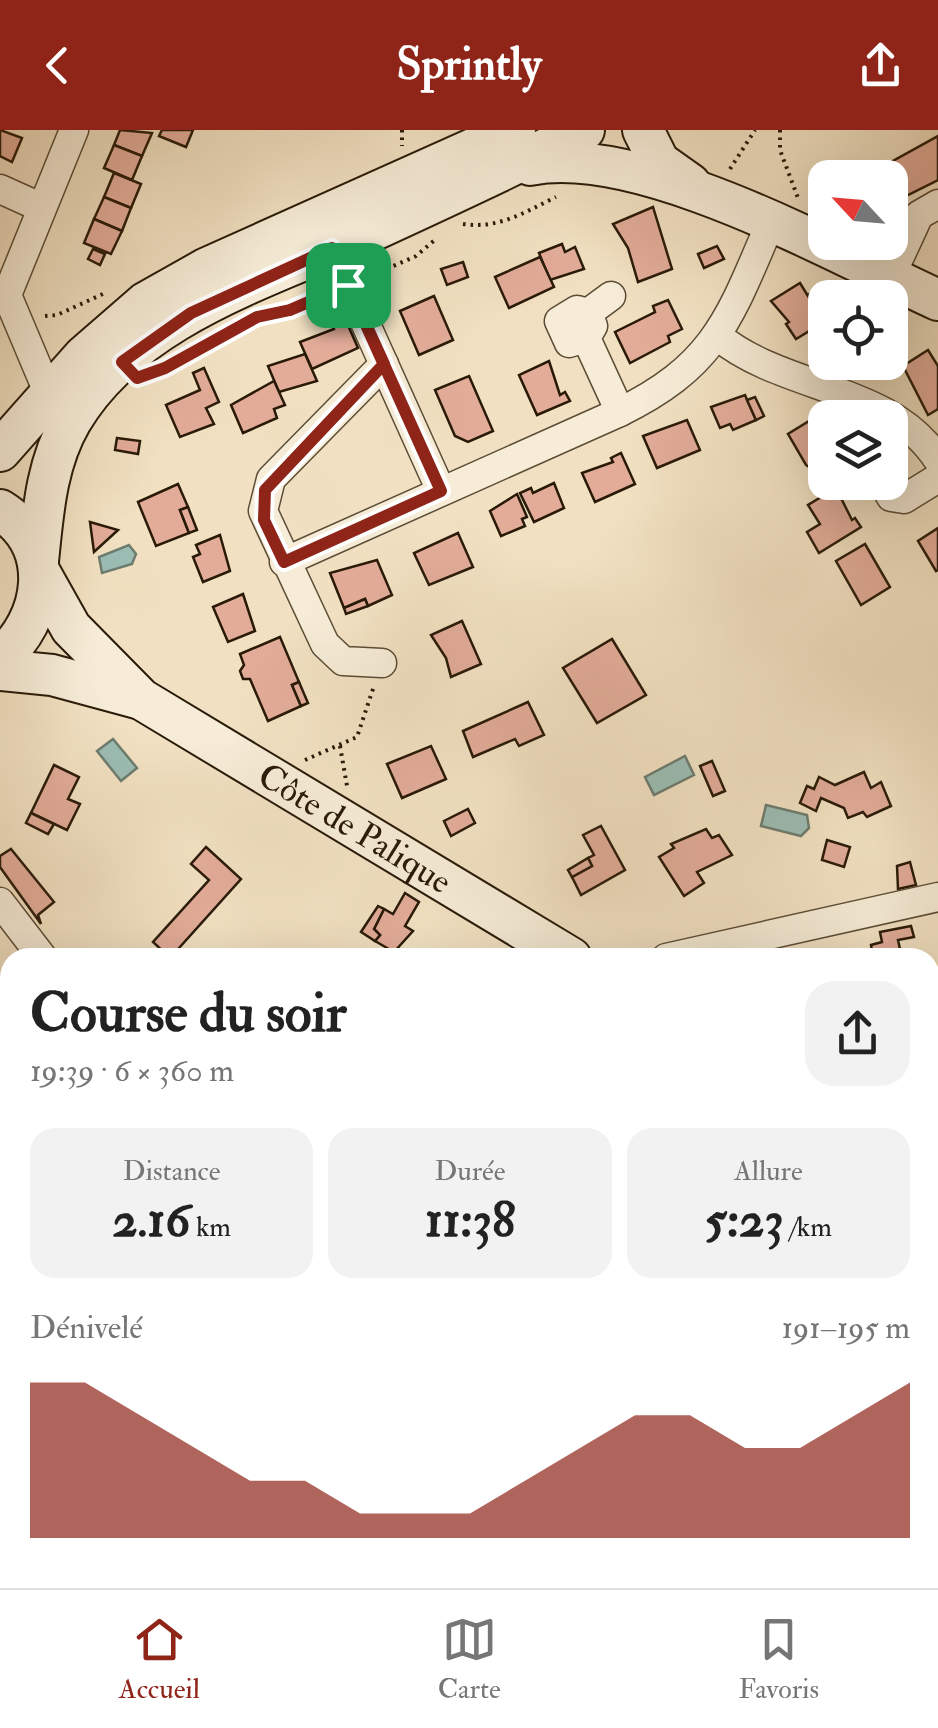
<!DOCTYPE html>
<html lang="fr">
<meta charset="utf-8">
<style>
:root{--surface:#fff;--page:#f2f2f2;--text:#222;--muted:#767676;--line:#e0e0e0;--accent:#8f2418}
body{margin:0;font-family:"IM FELL Double Pica",serif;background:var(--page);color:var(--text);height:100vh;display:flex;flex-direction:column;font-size:38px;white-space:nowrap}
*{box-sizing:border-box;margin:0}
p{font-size:32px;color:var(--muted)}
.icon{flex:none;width:55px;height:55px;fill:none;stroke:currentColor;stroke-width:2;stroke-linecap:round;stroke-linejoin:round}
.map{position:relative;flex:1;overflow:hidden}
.panel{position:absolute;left:0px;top:818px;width:940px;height:642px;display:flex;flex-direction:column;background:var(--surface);border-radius:30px 30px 0 0;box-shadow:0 10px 40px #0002}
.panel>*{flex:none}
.needle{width:65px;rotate:296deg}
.buttons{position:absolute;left:808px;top:30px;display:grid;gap:20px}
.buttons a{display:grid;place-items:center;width:100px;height:100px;border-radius:20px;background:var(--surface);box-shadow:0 10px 40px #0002;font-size:50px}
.pin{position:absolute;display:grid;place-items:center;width:85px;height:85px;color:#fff;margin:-42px;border-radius:20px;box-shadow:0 5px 15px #0006}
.round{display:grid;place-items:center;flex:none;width:105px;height:105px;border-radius:30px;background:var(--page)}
.summary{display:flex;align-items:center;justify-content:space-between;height:170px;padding:0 30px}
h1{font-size:55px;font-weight:700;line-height:75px}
.figures{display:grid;grid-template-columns:repeat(3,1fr);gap:15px;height:170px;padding:10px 30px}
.figures div{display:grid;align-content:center;border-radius:25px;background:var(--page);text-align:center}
.figures b{font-size:50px;font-weight:700}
.figures small{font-size:28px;font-weight:400}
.figures p{font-size:28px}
.chart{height:280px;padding:20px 30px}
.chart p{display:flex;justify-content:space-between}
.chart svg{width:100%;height:180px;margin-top:10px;fill:var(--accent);opacity:.7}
header{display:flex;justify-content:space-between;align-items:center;height:130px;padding:0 30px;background:var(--accent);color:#fff;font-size:45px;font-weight:700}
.menu{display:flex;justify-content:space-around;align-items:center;height:140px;border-top:2px solid var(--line);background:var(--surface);font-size:28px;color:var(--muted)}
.menu a{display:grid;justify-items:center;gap:5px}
.menu .selected{color:var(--accent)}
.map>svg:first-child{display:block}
.water{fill:#9bbdb4;stroke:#6d7c6f;stroke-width:2.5}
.building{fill:#e2ac99;stroke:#291a08;stroke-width:2.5}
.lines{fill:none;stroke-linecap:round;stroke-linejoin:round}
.street-casing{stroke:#5b4c36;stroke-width:31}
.secondary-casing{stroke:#291a08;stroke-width:44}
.path{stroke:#291a08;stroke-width:4;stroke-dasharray:2.5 5;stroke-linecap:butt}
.street{stroke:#f6ecd7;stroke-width:28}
.secondary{stroke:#f6ecd7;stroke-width:40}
.route-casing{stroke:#fff;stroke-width:20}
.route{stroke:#8f2418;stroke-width:12}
.labels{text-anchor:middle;stroke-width:8;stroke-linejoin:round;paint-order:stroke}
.street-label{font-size:35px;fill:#291a08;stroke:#f6ecd7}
</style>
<header><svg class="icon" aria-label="back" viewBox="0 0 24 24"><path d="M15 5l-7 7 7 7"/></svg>Sprintly<svg class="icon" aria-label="share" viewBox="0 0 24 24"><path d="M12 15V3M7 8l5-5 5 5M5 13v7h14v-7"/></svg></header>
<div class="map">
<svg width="938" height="1458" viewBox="0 0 938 1458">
<rect width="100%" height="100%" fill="#f1e1c2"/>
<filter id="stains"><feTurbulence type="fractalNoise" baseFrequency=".002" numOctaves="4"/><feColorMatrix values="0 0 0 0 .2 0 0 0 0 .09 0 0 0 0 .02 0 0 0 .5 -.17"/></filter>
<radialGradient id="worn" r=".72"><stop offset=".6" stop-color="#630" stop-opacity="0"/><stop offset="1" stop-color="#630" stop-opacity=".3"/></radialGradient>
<g class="water">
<polygon points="129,415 136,424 132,434 102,443 99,427"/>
<polygon points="113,609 137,638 121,651 97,621"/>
<polygon points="685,626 694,645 654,665 645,647"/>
<polygon points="766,675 807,685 809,698 801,706 761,696"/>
<polygon points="0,1045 10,1057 10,1345 0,1311"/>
<polygon points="37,1450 158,1450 161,1458 41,1458"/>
</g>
<g class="building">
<polygon points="0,0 22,8 12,32 0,26"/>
<polygon points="120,0 152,3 142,26 114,15"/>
<polygon points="162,0 193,0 186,17 159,6"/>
<polygon points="938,6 938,50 890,74 890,48 862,48"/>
<polygon points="114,15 142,26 132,50 104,38"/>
<polygon points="114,43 141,54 131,78 104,67"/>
<polygon points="104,67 131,78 122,101 94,89"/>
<polygon points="653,77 672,139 638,152 628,118 613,94"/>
<polygon points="94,89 122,101 111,124 84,113"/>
<polygon points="562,114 565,122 575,117 584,139 550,150 539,123"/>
<polygon points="717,116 724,129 704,138 698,124"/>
<polygon points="93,119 105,124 100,135 88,129"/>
<polygon points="540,127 554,157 509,178 495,147"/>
<polygon points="463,132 468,147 447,155 441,139"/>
<polygon points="800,153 824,192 796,209 786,194 789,192 771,171"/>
<polygon points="815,160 825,176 819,183 808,165"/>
<polygon points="434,166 453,210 419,225 400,181"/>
<polygon points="668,170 682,199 668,206 670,212 630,233 615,202 655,182 653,176"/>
<polygon points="343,184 358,218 312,239 300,212 334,199 330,190"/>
<polygon points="928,220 938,236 938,279 928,285 903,236"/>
<polygon points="305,224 317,251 279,262 268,236"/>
<polygon points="549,231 560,265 565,262 570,271 537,285 519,245"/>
<polygon points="204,238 219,272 206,278 214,294 180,307 166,275 200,260 193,243"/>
<polygon points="469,246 493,301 468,312 455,306 435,260"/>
<polygon points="274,251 285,275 274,279 277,288 243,303 231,275"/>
<polygon points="745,265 756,290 733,300 730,294 720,298 711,277"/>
<polygon points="755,267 764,286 756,290 747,270"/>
<polygon points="814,288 825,304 825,336 816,342 806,335 788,304"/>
<polygon points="687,290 700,320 657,338 643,306"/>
<polygon points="117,308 140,311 138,324 115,320"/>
<polygon points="621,323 635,354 595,372 582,343 613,332 611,328"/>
<polygon points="554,353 564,378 534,392 520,363 531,358 533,363"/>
<polygon points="178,354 188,377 180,380 189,403 156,416 138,372"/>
<polygon points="836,358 852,390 855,388 861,397 819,423 807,402 820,394 808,375"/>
<polygon points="517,364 527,387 522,389 525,396 501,406 490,381"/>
<polygon points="188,377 197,400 189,403 180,380"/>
<polygon points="90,392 118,400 94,422"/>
<polygon points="938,398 938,440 936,441 918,411"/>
<polygon points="458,403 473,437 429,455 414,423"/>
<polygon points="220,405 230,441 203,452 193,427 200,424 196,415"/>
<polygon points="865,414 890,457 861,475 836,431"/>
<polygon points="377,430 392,465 368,476 365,469 344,478 330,443"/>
<polygon points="243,464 255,501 228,512 213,477"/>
<polygon points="365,469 368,476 346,484 344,478"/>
<polygon points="462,491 481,534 451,547 446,528 431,505"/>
<polygon points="280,507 299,552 292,555 301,576 268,591 250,549 243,549 240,541 244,535 240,524"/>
<polygon points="612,509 646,565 597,593 563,538"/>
<polygon points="299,552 308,573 301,576 292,555"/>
<polygon points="528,572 544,605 519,616 515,609 473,627 463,601"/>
<polygon points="431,616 446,649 402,668 387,634"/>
<polygon points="712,631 725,661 713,666 700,636"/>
<polygon points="54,635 79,647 68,669 80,674 67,700 31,683"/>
<polygon points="864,642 871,658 881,652 891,676 867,687 863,682 848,688 844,678 821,668 816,681 800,673 807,656 814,659 819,647 835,655"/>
<polygon points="468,679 475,693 451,706 444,691"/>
<polygon points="31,683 54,694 48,704 26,693"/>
<polygon points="601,696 625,740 581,765 572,747 592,736 588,728 594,725 583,705"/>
<polygon points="706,699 712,708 719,705 732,725 697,742 704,753 684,766 659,727 674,718 671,714"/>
<polygon points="827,710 850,717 844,737 822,730"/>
<polygon points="206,717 241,749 170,828 153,812 209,750 191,734"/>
<polygon points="11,719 54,772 38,785 41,794 0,737 0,726"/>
<polygon points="588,728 592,736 572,747 568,740"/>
<polygon points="910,732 916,755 898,759 897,736"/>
<polygon points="405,763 419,772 405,796 413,801 394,822 375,811 380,805 374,799 384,779 393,784"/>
<polygon points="378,776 384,779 374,799 380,805 375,811 361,802"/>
<polygon points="911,796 914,807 898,810 902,828 873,828 871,815 882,812 880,802"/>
<polygon points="938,1137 938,1180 930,1168 930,1142"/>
<polygon points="708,1450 724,1450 730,1458 698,1458"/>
</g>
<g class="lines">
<defs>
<g id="street">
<polyline points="0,59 40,77"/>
<polyline points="332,119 441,361"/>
<polyline points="890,148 919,85 938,74"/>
<polyline points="588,183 611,166"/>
<path d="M719 207C783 260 891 256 938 330"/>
<polyline points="586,208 569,213 559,191 577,180 588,183 593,196 586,208 620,282"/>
<polyline points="50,267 7,165 74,0"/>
<polyline points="882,352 891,367 904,369 938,348"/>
<path d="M284 432 620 282C716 235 730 187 770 94"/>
<polyline points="382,533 343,531 325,514 263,381 271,349 384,234"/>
<polyline points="0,772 43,828"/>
<polyline points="666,828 938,767"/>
<polyline points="296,1450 298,1458"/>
</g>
<g id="secondary">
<polyline points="643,0 659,32 690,54"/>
<path d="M530 35C641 13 835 123 938 170"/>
<polyline points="0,321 84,226 145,173 207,138 515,0"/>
<path d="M0 380C58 416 46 490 0 528"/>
<path d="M38 431C43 383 46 334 71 291 131 189 261 150 363 105 437 71 511 37 584 0"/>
<path id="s1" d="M39 441 71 498 141 569 571 828"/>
<polyline points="0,540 52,545 137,568"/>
<polyline points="930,1044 938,1049"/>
</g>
</defs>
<use href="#street" class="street-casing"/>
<use href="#secondary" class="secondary-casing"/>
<g class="path">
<polyline points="402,0 402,16"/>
<polyline points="780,0 780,20 798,68"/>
<polyline points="730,39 755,0"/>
<path d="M463 94C499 99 523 83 556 67"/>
<polyline points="373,145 416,126 437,108"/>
<polyline points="45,186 57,185 105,163"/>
<polyline points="173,234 257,187 327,164"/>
<polyline points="340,616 347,656"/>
<polyline points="305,630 357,607 374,556"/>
</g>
<use href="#street" class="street"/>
<use href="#secondary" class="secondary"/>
</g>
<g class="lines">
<defs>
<polyline id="route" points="348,155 332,118 191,183 122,232 137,248 165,238 257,187 290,180 348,155 384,234 265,360 264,390 284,432 441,361 348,155"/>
</defs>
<use href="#route" class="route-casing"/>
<use href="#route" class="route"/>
</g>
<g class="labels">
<g class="street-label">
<text dy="12" stroke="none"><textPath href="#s1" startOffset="415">Côte de Palique</textPath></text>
</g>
</g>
<rect width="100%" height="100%" filter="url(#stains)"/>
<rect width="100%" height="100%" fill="url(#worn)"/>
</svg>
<div class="buttons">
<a><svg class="needle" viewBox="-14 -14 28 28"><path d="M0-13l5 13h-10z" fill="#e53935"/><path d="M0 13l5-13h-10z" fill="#767676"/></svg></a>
<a><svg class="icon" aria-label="locate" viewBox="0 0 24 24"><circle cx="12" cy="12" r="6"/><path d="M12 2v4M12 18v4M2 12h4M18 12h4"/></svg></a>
<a><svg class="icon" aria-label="layers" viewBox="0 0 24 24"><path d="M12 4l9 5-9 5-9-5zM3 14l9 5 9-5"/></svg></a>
</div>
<div class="pin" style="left:348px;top:155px;background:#1e9e55"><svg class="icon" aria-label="arrive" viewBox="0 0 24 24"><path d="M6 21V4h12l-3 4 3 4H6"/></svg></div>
<section class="panel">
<div class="summary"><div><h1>Course du soir</h1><p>19:39 · 6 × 360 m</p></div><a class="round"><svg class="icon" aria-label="share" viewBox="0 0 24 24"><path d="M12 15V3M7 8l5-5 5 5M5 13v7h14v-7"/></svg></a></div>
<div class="figures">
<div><p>Distance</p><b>2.16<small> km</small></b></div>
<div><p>Durée</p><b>11:38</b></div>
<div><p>Allure</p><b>5:23<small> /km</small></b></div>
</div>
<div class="chart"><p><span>Dénivelé</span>191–195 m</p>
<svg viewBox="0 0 160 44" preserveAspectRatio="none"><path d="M0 44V6L10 6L20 14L30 22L40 30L50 30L60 38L70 38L80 38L90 30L100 22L110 14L120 14L130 22L140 22L150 14L160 6V44z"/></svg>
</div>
</section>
</div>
<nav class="menu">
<a class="selected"><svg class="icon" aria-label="home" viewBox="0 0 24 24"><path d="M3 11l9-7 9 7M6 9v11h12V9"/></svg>Accueil</a>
<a><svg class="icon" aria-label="map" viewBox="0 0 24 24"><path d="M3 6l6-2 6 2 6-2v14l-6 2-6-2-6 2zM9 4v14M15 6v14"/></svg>Carte</a>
<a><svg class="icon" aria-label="saved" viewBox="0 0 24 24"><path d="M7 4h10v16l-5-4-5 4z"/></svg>Favoris</a>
</nav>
